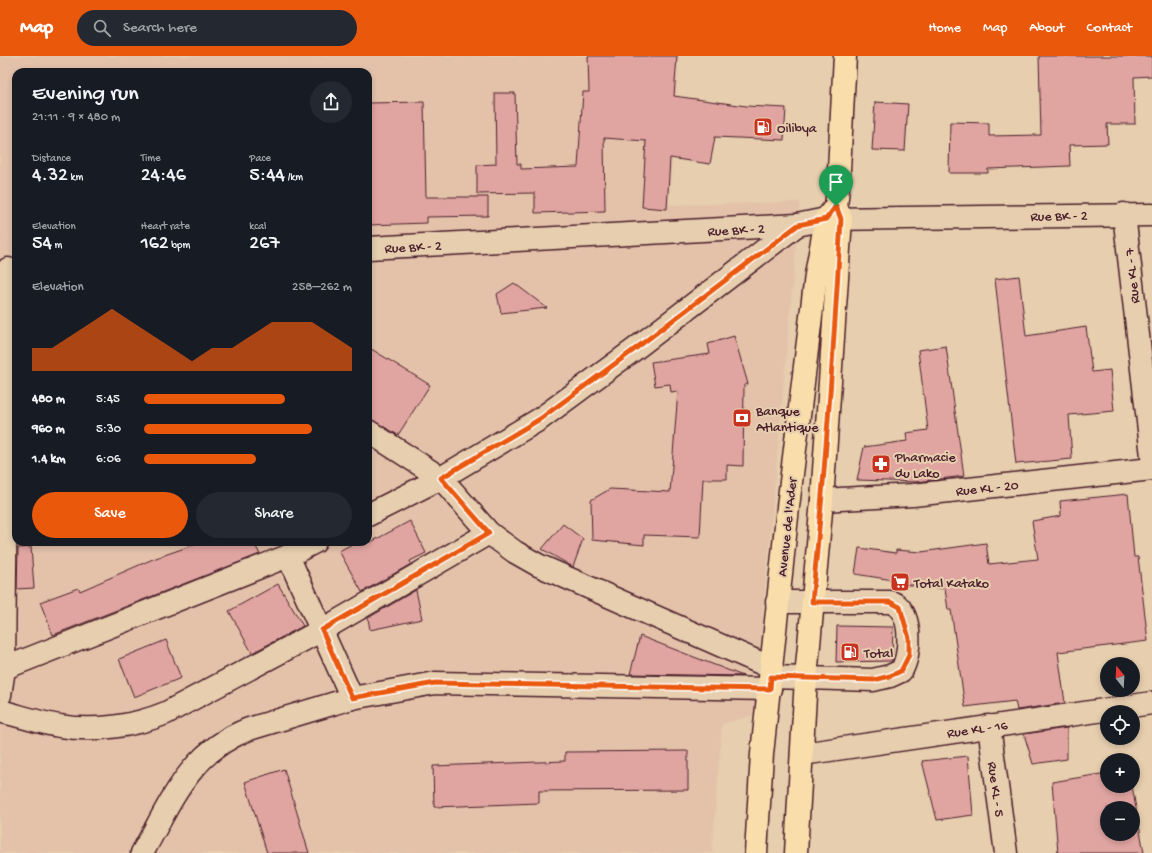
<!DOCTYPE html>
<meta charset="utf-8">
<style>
:root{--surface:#171b24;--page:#242831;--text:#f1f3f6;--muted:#9ea1a6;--accent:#ea580c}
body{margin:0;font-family:"Gochi Hand",sans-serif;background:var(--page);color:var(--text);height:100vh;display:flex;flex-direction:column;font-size:15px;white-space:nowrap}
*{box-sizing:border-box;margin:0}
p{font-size:13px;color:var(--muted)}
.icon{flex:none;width:22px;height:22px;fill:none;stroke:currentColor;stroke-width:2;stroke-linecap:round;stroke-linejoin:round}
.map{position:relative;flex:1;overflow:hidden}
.side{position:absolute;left:12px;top:12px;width:360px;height:478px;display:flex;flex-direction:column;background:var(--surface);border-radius:12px;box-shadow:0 2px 6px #0003}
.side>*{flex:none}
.needle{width:26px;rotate:342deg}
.fabs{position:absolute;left:1100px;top:601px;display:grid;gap:8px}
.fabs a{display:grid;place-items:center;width:40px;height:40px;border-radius:50%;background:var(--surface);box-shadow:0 2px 6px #0003;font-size:20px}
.pin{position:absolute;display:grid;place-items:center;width:34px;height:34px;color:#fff;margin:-41px -17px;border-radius:50% 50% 50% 0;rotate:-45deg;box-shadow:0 0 4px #0007}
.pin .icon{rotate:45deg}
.round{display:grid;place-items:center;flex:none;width:42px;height:42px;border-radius:21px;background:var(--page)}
.head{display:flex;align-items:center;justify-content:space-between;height:68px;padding:0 20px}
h1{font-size:22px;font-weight:600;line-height:30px}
.metrics{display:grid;grid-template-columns:repeat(3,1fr);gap:6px;height:68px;padding:4px 20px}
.metrics div{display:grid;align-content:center}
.metrics b{font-size:20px;font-weight:600}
.metrics small{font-size:11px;font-weight:400}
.metrics p{font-size:11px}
.chart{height:112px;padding:8px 20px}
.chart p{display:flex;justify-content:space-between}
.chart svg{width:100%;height:72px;margin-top:4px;fill:var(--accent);opacity:.7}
.action{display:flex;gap:8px;margin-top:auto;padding:8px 20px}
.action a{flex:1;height:46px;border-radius:24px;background:var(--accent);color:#fff;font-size:16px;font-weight:600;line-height:46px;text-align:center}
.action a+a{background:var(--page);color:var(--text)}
ul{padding:0 20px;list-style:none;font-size:13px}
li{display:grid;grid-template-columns:64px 48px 1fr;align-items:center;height:30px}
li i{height:10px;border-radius:5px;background:var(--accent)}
header{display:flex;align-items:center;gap:24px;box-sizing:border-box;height:56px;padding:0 20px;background:var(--accent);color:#fff}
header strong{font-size:19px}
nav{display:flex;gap:22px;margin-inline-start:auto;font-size:14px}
.search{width:280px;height:36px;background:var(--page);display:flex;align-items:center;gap:10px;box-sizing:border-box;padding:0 14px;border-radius:22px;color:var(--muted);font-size:15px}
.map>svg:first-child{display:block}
.built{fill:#e4c2aa;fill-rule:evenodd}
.building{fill:#e0a5a1;stroke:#4a1f2b;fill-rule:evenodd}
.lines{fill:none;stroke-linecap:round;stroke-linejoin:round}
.minor-casing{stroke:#4a1f2b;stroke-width:25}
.major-casing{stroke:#4a1f2b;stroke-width:25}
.minor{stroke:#e6ceae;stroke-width:22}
.major{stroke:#f9deab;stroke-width:22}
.route-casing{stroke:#fff;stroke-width:8}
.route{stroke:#ea580c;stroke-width:5}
.labels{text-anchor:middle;stroke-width:4;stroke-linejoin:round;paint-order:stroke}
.poi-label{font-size:14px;fill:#4a1f2b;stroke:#e6ceae;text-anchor:start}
.street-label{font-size:14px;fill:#4a1f2b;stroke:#e6ceae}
</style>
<header>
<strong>Map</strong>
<div class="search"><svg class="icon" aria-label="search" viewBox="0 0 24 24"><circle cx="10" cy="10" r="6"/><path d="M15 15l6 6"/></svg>Search here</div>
<nav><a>Home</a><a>Map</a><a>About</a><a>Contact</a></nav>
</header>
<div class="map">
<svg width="1152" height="797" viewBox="0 0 1152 797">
<rect width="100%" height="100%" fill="#e6ceae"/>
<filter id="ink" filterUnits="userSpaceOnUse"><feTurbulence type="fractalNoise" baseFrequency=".025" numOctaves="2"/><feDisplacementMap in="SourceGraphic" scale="8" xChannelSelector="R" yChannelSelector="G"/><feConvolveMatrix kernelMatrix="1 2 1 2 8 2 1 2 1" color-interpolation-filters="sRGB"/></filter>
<g filter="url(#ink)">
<path class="built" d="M0 0H679L669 149 800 146 754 659 722 668 712 797H0ZM16 16H368V486H16Z"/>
<g class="building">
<polygon points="588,0 677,0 674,40 746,50 786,52 784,84 715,81 710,108 670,102 667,153 642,151 646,85 604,82 605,155 535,157 535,137 477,138 477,109 496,108 495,37 515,37 517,108 521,108 521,113 578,111 583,36 589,36"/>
<polygon points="1039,0 1152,0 1152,20 1134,21 1135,68 1107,68 1108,88 1069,89 1070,110 988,113 988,117 949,117 950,66 989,67 989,80 1041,79"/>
<polygon points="424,46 426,141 488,141 488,160 427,161 427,167 368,169 368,47"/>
<polygon points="875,46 908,48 905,95 872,94"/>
<polygon points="1019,220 1026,280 1086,271 1092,316 1110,314 1114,355 1069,359 1072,403 1016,408 995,223"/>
<polygon points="514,227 547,252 501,257 497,238"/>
<polygon points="734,280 748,328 744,329 743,410 727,409 727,423 703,423 700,481 644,479 644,489 592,484 591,444 610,433 670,436 678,335 671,336 670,328 655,330 651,306 710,298 708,288"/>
<polygon points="946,290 964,420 916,426 857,424 864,391 907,385 906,377 928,374 918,294"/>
<polygon points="368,291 430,329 398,379 368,362"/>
<polygon points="1128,438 1134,501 1138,501 1148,585 1058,596 1065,647 1017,654 1015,645 965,651 951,554 948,554 945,533 893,527 893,524 855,518 859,492 896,497 896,494 921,496 986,487 989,508 1038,503 1032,465 1061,460 1060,445"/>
<polygon points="410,465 426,497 410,505 411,508 362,536 339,495 356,486 371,486"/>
<polygon points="563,468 583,483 573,511 542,493"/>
<polygon points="202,486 253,486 260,498 53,579 40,546 78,532 80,535 153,503"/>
<polygon points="31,491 34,532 17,533 18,492"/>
<polygon points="278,528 303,570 252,597 229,555"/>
<polygon points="416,534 422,563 370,574 368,562"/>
<polygon points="837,570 893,571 892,605 836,606"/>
<polygon points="640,580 743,620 630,618"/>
<polygon points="166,584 181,622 134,641 119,603"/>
<polygon points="1067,672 1067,703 1033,708 1024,678"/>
<polygon points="688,695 688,734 539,735 539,747 434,751 433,710 565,705 565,696"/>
<polygon points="968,700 973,759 937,764 922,705"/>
<polygon points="284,713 309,797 267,797 245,726"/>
<path d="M1107 717V730H1132L1144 797H1058L1052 726ZM1107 752H1133V778H1107Z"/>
</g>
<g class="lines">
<defs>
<g id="minor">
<polyline points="1124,158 1152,400"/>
<polyline points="368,192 797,169 826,163 1152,159"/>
<polyline points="368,375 441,422 489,477 515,496 538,509 772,612"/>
<polyline points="822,444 913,439 1152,413"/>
<polyline points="368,459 441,422 540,363 635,293 797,169"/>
<polyline points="288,500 352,642"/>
<polyline points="0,614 288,500 315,486"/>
<path d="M771 621 873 624 890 620 901 615C912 599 913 551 890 546H777"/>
<polyline points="0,639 4,613 8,213"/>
<path d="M0 655C20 660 40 667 60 670 94 676 135 670 166 657L322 574 489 477"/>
<polyline points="989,670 1006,797"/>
<polyline points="802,698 1152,647"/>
<path d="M142 797C172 745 189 696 249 673L352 642 435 627 770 633"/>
</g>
<g id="major">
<polyline points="756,797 762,698 788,451 816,219 826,163 836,150 838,133 845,0"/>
<polyline points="796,797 806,622 822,444 841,163 836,150"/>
</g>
</defs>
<use href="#minor" class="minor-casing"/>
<use href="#major" class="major-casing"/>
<use href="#minor" class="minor"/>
<use href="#major" class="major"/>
</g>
</g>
<g class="lines" filter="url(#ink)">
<defs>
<path id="route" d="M836 150 841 163C834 291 825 418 812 546H890L900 551 909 582V599L901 615 890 620 874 624 771 621 770 633 435 627 352 642 322 574 489 477 441 422 540 363 635 293 798 169 826 163Z"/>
</defs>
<use href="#route" class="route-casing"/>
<use href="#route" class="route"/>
</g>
<defs>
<symbol id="fuel-square" viewBox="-11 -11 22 22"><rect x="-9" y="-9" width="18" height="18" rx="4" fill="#c8321e" stroke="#e6ceae"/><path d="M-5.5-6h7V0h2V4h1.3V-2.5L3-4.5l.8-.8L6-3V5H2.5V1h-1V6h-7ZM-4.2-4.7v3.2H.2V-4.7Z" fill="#fff"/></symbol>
<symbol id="bank-square" viewBox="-11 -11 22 22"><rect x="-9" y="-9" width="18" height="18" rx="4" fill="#c8321e" stroke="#e6ceae"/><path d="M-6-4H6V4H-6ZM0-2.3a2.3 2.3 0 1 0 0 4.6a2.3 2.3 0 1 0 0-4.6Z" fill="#fff"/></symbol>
<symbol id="pharmacy-square" viewBox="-11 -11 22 22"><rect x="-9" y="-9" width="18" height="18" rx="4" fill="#c8321e" stroke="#e6ceae"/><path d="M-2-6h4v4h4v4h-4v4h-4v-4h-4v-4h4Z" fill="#fff"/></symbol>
<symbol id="supermarket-square" viewBox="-11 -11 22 22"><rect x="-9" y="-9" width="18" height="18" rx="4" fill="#c8321e" stroke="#e6ceae"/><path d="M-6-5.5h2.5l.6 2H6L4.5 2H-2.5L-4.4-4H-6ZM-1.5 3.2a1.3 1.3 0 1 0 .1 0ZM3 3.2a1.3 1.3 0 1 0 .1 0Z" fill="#fff"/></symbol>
</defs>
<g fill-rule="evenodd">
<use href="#fuel-square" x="752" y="60" width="22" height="22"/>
<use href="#bank-square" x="731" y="351" width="22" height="22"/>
<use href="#pharmacy-square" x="870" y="397" width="22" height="22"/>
<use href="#supermarket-square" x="889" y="515" width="22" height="22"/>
<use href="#fuel-square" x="839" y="585" width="22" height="22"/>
</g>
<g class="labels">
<g class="poi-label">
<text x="777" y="76">Oilibya</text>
<text x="756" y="359">Banque<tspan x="756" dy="16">Atlantique</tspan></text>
<text x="895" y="405">Pharmacie<tspan x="895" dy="16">du Lako</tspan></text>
<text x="914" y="531">Total Katako</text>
<text x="864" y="601">Total</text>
</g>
<g class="street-label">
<text transform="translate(1059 159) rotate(-1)" y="5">Rue BK - 2</text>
<text transform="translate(736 173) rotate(-3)" y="5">Rue BK - 2</text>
<text transform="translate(413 190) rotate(-3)" y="5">Rue BK - 2</text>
<text transform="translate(1131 220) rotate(-96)" y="5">Rue KL - 7</text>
<text transform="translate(987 431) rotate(-6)" y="5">Rue KL - 20</text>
<text transform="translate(786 471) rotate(-84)" y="5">Avenue de l'Ader</text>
<text transform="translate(977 672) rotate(-8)" y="5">Rue KL - 16</text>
<text transform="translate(997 733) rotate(82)" y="5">Rue KL - 5</text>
</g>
</g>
</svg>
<div class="fabs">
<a><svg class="needle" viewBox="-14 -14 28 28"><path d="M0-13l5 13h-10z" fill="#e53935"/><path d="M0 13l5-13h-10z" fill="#9ea1a6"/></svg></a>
<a><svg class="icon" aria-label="locate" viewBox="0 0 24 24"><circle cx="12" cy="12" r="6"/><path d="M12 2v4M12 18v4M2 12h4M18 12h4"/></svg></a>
<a>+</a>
<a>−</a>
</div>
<div class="pin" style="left:836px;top:150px;background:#1e9e55"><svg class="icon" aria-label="arrive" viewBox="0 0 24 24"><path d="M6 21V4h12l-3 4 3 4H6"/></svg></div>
<section class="side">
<div class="head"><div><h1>Evening run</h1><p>21:11 · 9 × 480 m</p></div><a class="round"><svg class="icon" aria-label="share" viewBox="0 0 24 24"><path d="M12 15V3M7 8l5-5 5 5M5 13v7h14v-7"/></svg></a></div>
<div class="metrics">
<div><p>Distance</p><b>4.32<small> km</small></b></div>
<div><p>Time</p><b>24:46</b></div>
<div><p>Pace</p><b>5:44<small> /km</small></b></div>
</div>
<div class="metrics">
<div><p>Elevation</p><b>54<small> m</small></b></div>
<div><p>Heart rate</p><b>162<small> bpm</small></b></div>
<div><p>kcal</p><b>267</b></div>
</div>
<div class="chart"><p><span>Elevation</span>258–262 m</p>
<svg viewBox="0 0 160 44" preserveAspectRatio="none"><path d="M0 44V30L10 30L20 22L30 14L40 6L50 14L60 22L70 30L80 38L90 30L100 30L110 22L120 14L130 14L140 14L150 22L160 30V44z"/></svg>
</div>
<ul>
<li><b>480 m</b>5:45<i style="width:68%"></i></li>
<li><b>960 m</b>5:30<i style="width:81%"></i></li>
<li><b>1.4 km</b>6:06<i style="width:54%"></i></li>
</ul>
<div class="action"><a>Save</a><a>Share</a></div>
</section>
</div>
